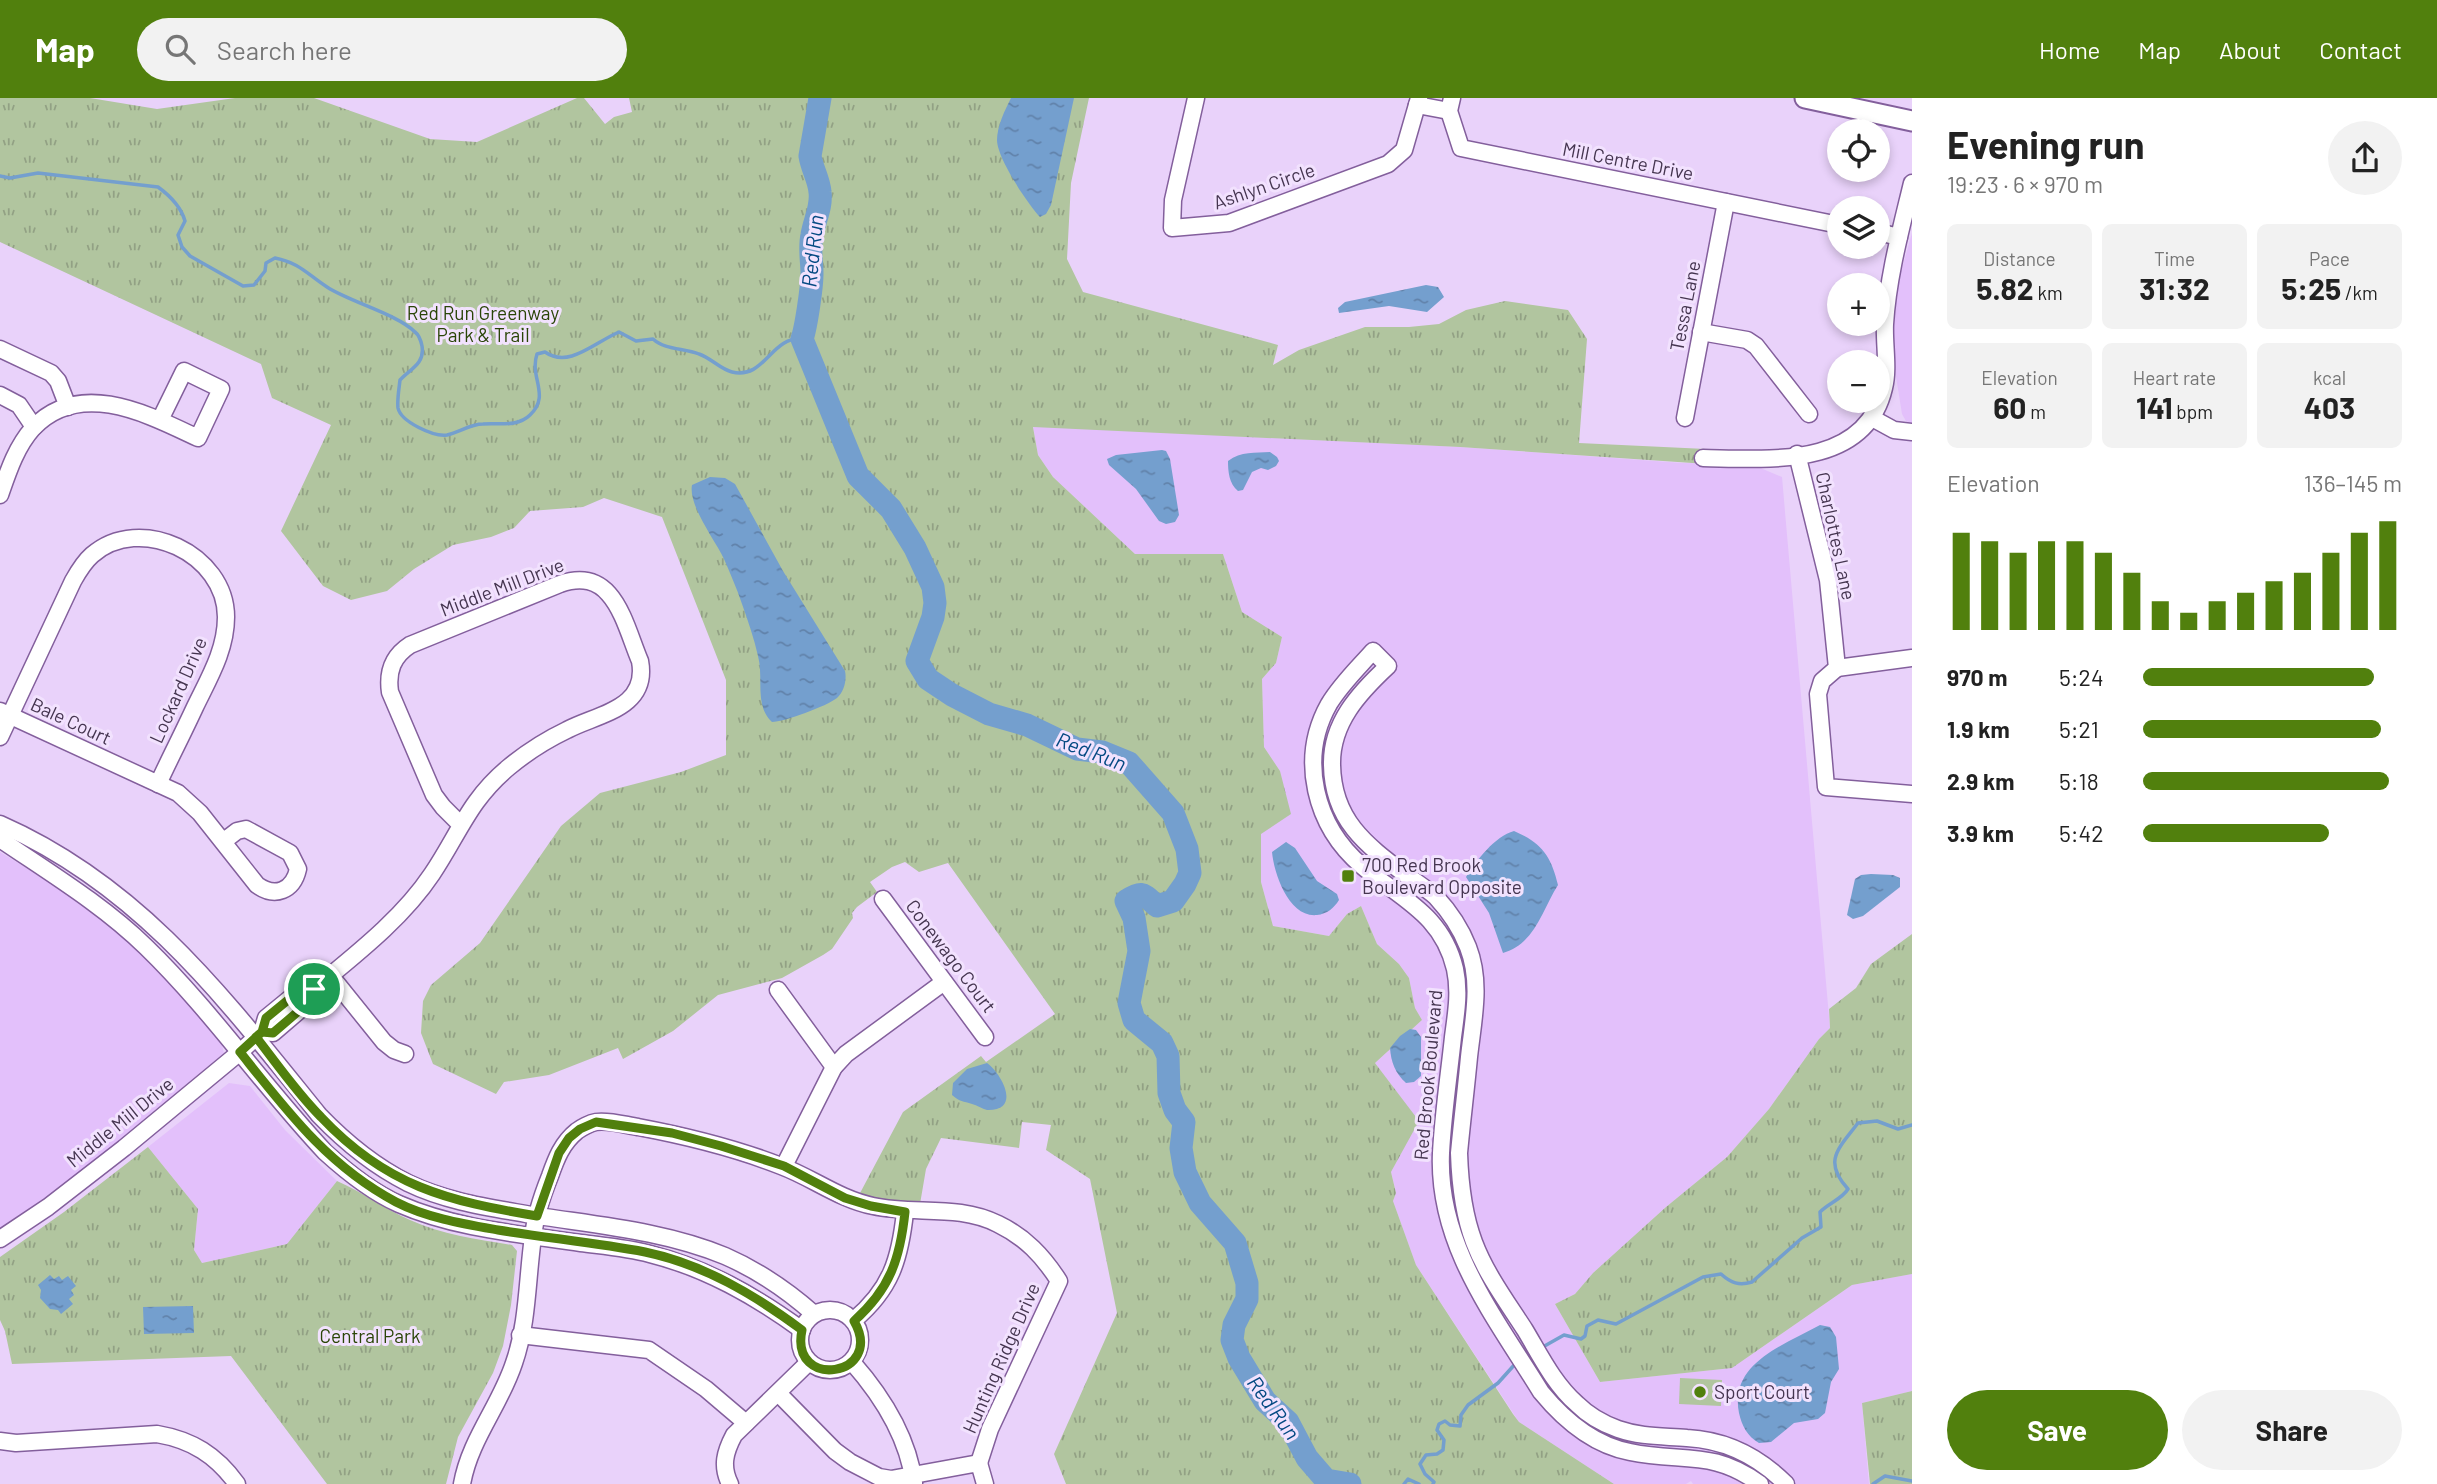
<!DOCTYPE html>
<meta charset="utf-8">
<style>
:root{--surface:#fff;--page:#f2f2f2;--text:#222;--muted:#767676;--accent:#51800d}
body{margin:0;font-family:Barlow,sans-serif;background:var(--page);color:var(--text);height:100vh;display:flex;flex-direction:column;font-size:26px;white-space:nowrap}
*{box-sizing:border-box;margin:0}
p{font-size:23px;color:var(--muted)}
.icon{flex:none;width:38px;height:38px;fill:none;stroke:currentColor;stroke-width:2;stroke-linecap:round;stroke-linejoin:round}
.map{position:relative;flex:1;overflow:hidden}
.drawer{display:flex;flex-direction:column;background:var(--surface);width:525px}
.drawer>*{flex:none}
.controls{position:absolute;left:1827px;top:21px;display:grid;gap:14px}
.controls a{display:grid;place-items:center;width:63px;height:63px;border-radius:50%;background:var(--surface);box-shadow:0 4px 10px #0003;font-size:35px}
.pin{position:absolute;display:grid;place-items:center;width:60px;height:60px;color:#fff;margin:-30px;border:4px solid #fff;border-radius:50%;box-shadow:0 2px 7px #0007}
.round{display:grid;place-items:center;flex:none;width:74px;height:74px;border-radius:37px;background:var(--page)}
.overview{display:flex;align-items:center;justify-content:space-between;height:119px;padding:0 35px}
h1{font-size:38px;font-weight:700;line-height:52px}
.figures{display:grid;grid-template-columns:repeat(3,1fr);gap:10px;height:119px;padding:7px 35px}
.figures div{display:grid;align-content:center;border-radius:10px;background:var(--page);text-align:center}
.figures b{font-size:30px;font-weight:700}
.figures small{font-size:19px;font-weight:400}
.figures p{font-size:19px}
.chart{height:196px;padding:14px 35px}
.chart p{display:flex;justify-content:space-between}
.chart svg{width:100%;height:126px;margin-top:7px;stroke:var(--accent);stroke-width:6}
.cta{display:flex;gap:14px;margin-top:auto;padding:14px 35px}
.cta a{flex:1;height:80px;border-radius:42px;background:var(--accent);color:#fff;font-size:28px;font-weight:700;line-height:80px;text-align:center}
.cta a+a{background:var(--page);color:var(--text)}
ul{padding:0 35px;list-style:none;font-size:23px}
li{display:grid;grid-template-columns:112px 84px 1fr;align-items:center;height:52px}
li i{height:18px;border-radius:9px;background:var(--accent)}
header{display:flex;align-items:center;gap:42px;box-sizing:border-box;height:98px;padding:0 35px;background:var(--accent);color:#fff}
header strong{font-size:33px}
nav{display:flex;gap:38px;margin-inline-start:auto;font-size:24px}
.search{width:490px;height:63px;background:var(--page);display:flex;align-items:center;gap:18px;box-sizing:border-box;padding:0 24px;border-radius:38px;color:var(--muted);font-size:26px}
main{display:flex;flex:1;min-height:0}
.map>svg:first-child{display:block}
.built{fill:#e3c0fb}
.green{fill:#b1c59f}
.park{fill:url(#park-tufts)}
.water{fill:url(#water-ripples)}
.lines{fill:none;stroke-linecap:round;stroke-linejoin:round}
.stream{stroke:#749fce;stroke-width:3.5}
.river{stroke:#749fce;stroke-width:23}
.minor-casing{stroke:#835f9c;stroke-width:19}
.major-casing{stroke:#835f9c;stroke-width:23}
.minor{stroke:#fff;stroke-width:16}
.major{stroke:#fff;stroke-width:19}
.route-casing{stroke:#fff;stroke-width:14}
.route{stroke:#51800d;stroke-width:9}
.poi-dot{fill:#51800d;stroke:#f2e2fe;stroke-width:2.5}
.labels{text-anchor:middle;stroke-width:6;stroke-linejoin:round;paint-order:stroke}
.street-label{font-size:19px;fill:#453550;stroke:#f2e2fe}
.park-label{font-size:19px;fill:#2a4507;stroke:#f2e2fe}
.poi-label{font-size:19px;fill:#453550;stroke:#f2e2fe;text-anchor:start}
.water-label{font-size:21px;font-style:italic;fill:#054a83;stroke:#f2e2fe}
</style>
<header>
<strong>Map</strong>
<div class="search"><svg class="icon" aria-label="search" viewBox="0 0 24 24"><circle cx="10" cy="10" r="6"/><path d="M15 15l6 6"/></svg>Search here</div>
<nav><a>Home</a><a>Map</a><a>About</a><a>Contact</a></nav>
</header>
<main>
<div class="map">
<svg width="1912" height="1386" viewBox="0 0 1912 1386">
<defs>
<pattern id="park-tufts" width="24" height="20" patternUnits="userSpaceOnUse" patternTransform="scale(1.75)"><rect width="24" height="20" fill="#b1c59f"/><path d="M3 7l-1-3M5 7V3M7 7l1-3M15 17l-1-3M17 17v-4M19 17l1-3" fill="none" stroke="#92a184"/></pattern>
<pattern id="water-ripples" width="26" height="14" patternUnits="userSpaceOnUse" patternTransform="scale(1.75)"><rect width="26" height="14" fill="#749fce"/><path d="M2 4q2-2 4 0t4 0M15 11q2-2 4 0t4 0" fill="none" stroke="#6182aa"/></pattern>
</defs>
<rect width="100%" height="100%" fill="#e9d2fa"/>
<g class="built">
<polygon points="1912,135 1912,327 1906,323 1902,316 1894,266 1893,227 1898,184"/>
<polygon points="1033,328 1460,349 1682,365 1751,366 1782,379 1830,930 1819,941 1769,1011 1727,1059 1666,1109 1593,1175 1575,1196 1555,1206 1600,1284 1732,1270 1852,1187 1912,1176 1912,1293 1862,1305 1869,1386 1693,1386 1691,1383 1686,1386 1614,1386 1519,1324 1416,1167 1393,1103 1396,1094 1391,1074 1418,1023 1375,965 1422,922 1415,910 1409,880 1399,866 1377,846 1361,808 1347,816 1329,838 1273,828 1261,784 1261,736 1280,673 1264,649 1262,581 1276,565 1282,539 1242,514 1223,456 1135,456 1053,379 1038,357"/>
<polygon points="0,754 48,783 100,818 146,859 196,910 220,940 224,955 74,1079 0,1132"/>
<polygon points="229,985 250,988 285,1032 337,1083 287,1146 202,1165 194,1152 198,1111 148,1049"/>
</g>
<polygon class="green" points="1680,1280 1722,1282 1721,1308 1679,1306"/>
<g class="park">
<polygon points="0,0 90,0 157,11 235,0 314,0 430,41 477,44 577,0 584,0 605,26 614,19 632,14 629,0 1089,0 1071,85 1067,161 1083,194 1278,247 1273,267 1299,252 1365,229 1409,229 1439,226 1466,212 1505,203 1568,212 1587,241 1579,345 1706,351 1707,366 1460,349 1033,329 1038,357 1053,379 1135,456 1223,456 1242,514 1282,539 1276,565 1262,581 1264,649 1280,673 1291,716 1261,736 1261,784 1273,828 1329,838 1347,816 1361,808 1377,846 1399,866 1409,880 1415,910 1422,922 1375,965 1419,1023 1391,1074 1396,1095 1393,1103 1416,1167 1513,1316 1519,1324 1614,1386 1066,1386 1054,1356 1117,1215 1090,1081 1046,1052 1051,1027 1022,1024 1019,1050 941,1040 926,1071 920,1106 886,1104 859,1097 903,1014 981,958 986,964 1055,916 948,765 919,774 905,764 892,769 870,784 877,794 857,809 852,815 853,820 832,851 823,857 782,880 718,897 673,933 623,961 618,950 549,977 504,984 496,996 433,966 421,935 423,903 431,887 480,845 561,728 600,695 681,674 726,657 726,582 662,419 604,400 583,409 530,413 514,430 491,439 453,447 414,471 387,493 351,502 323,488 281,433 331,327 272,300 261,266 0,144"/>
<polygon points="1912,836 1912,1176 1852,1187 1732,1270 1600,1284 1555,1206 1575,1196 1593,1175 1666,1109 1727,1059 1769,1011 1819,941 1830,930 1829,911 1856,890 1871,866"/>
<path d="M148 1049 198 1111 194 1152 202 1165 287 1146 337 1083C363 1094 384 1111 410 1122 443 1137 477 1141 512 1147L517 1153 511 1207 503 1248 493 1275 458 1339 446 1386H327L231 1258 12 1266 5 1233 0 1222V1159L64 1114Z"/>
<polygon points="1912,1293 1912,1386 1870,1386 1862,1305"/>
</g>
<g class="water">
<path d="M1011 0H1074L1051 107 1046 116 1040 119C1027 105 997 60 997 42 997 28 1005 12 1011 0Z"/>
<polygon points="1426,187 1438,189 1444,199 1427,214 1389,208 1339,215 1338,210 1345,204"/>
<polygon points="1162,352 1166,353 1170,361 1179,417 1175,424 1166,426 1159,423 1136,391 1109,367 1107,361 1116,357"/>
<path d="M1270 354 1277 359 1279 363 1276 368 1268 372 1261 370 1252 374 1243 392 1238 393C1229 386 1228 373 1228 363 1241 353 1255 355 1270 354Z"/>
<path d="M710 379 725 380 735 386 783 473 845 573C847 582 844 594 837 600 827 608 784 624 772 624 754 608 764 580 758 558 754 540 748 523 742 506 737 491 730 475 724 461 715 442 688 407 692 387Z"/>
<path d="M1514 733C1542 745 1551 758 1558 787 1542 812 1535 846 1503 855L1489 815 1466 779C1476 763 1495 738 1514 733Z"/>
<path d="M1286 744 1295 750 1317 783 1337 796 1339 802C1334 810 1327 816 1317 817 1289 820 1274 776 1272 754Z"/>
<polygon points="1871,776 1893,777 1900,780 1900,789 1863,818 1853,821 1847,817 1855,781 1861,777"/>
<path d="M1410 931 1416 932 1421 939V978L1414 984 1406 985C1395 975 1391 964 1390 950L1400 938Z"/>
<path d="M987 965C1002 976 1022 1013 987 1012 982 1011 977 1007 972 1006 963 1003 960 1004 952 997L953 985 967 971Z"/>
<polygon points="50,1177 54,1181 59,1178 62,1182 68,1178 76,1188 71,1192 74,1197 69,1201 73,1206 61,1216 58,1212 50,1211 40,1200 41,1192 38,1187"/>
<polygon points="193,1208 194,1235 144,1236 143,1209"/>
<path d="M1820 1227 1830 1229 1836 1239 1839 1271 1831 1284 1825 1315 1818 1321 1794 1325 1771 1344 1759 1345C1747 1338 1742 1328 1739 1315 1729 1265 1784 1247 1820 1227Z"/>
</g>
<g class="lines">
<g class="stream">
<path d="M0 78 10 80 38 75 158 89C169 97 181 109 185 123L178 137 182 149 190 158 243 188 254 187 265 173 266 165 275 160C300 165 307 176 327 189 350 204 397 216 415 234 419 237 421 243 422 248 425 266 410 271 400 282 399 291 397 302 398 310 401 324 434 339 447 337 460 334 470 326 483 326 499 325 518 329 530 317 551 297 529 280 537 256L545 254C569 271 595 244 619 234L636 243 653 241C665 252 684 250 699 256 711 260 720 271 732 274 765 282 771 238 802 241"/>
<path d="M1541 1250 1564 1237 1581 1241 1585 1238 1587 1228 1598 1222 1616 1226 1703 1179 1721 1176C1731 1185 1739 1188 1752 1184L1802 1140 1821 1129 1820 1114C1829 1105 1842 1101 1848 1091 1822 1063 1839 1050 1858 1025L1877 1023 1898 1031 1912 1027"/>
<polyline points="1404,1386 1408,1381 1419,1386"/>
<polyline points="1433,1386 1434,1384 1425,1376 1420,1366 1426,1357 1437,1356 1443,1352 1444,1342 1437,1332 1439,1326 1445,1323 1450,1327 1460,1328 1461,1317 1468,1307 1498,1285 1516,1265"/>
<polyline points="1873,1386 1885,1378 1912,1383"/>
</g>
<path class="river" d="M820 0 810 58C812 71 819 81 820 94 822 110 814 123 812 137 809 150 812 163 812 176 812 189 806 230 802 241L858 378 891 411 915 450 933 489 935 505 933 519 917 563 928 581 952 597 989 616 1027 627 1077 651 1102 654 1129 665 1173 715 1187 751 1190 775 1185 786 1173 803 1157 808C1143 796 1143 792 1126 803L1134 820 1139 853 1129 905 1134 922 1162 945 1168 958 1169 995 1175 1012 1184 1024 1181 1050 1185 1074 1200 1105 1235 1145 1247 1185V1201L1234 1227 1232 1242 1239 1260 1265 1303 1288 1324 1307 1360 1326 1382 1350 1386"/>
<defs>
<g id="minor">
<polyline points="1196,0 1173,102 1172,130 1229,125 1388,66 1404,52 1419,0"/>
<polyline points="1452,0 1449,13 1461,50 1839,127"/>
<polyline points="1417,7 1449,13"/>
<polyline points="1878,134 1899,139"/>
<polyline points="1701,234 1747,242 1756,248 1809,316"/>
<polyline points="0,251 51,275 58,283 68,309"/>
<polyline points="0,297 19,307 34,329"/>
<polyline points="1685,320 1726,104"/>
<polyline points="1872,320 1894,332 1912,334"/>
<polyline points="1797,356 1828,482 1837,570 1822,583 1818,596 1826,689 1912,696"/>
<path d="M1703 360C1768 361 1865 371 1884 290 1889 270 1884 247 1885 226 1888 178 1901 131 1912 85"/>
<path d="M0 397C8 374 16 349 33 330 80 280 149 317 198 340L221 291 184 273 160 322"/>
<polyline points="1837,570 1912,560"/>
<path d="M0 613 178 695 200 715 257 787C275 800 293 793 298 771L290 755 246 731 237 733 224 743"/>
<path d="M0 639 73 483C78 474 84 464 92 457 140 415 226 456 226 519 226 552 209 580 195 609 183 635 170 660 158 686"/>
<path d="M0 726C141 788 225 901 319 1017 345 1044 374 1068 408 1085 445 1103 486 1109 526 1116 593 1127 662 1132 725 1158 757 1172 788 1193 814 1216"/>
<path d="M0 741C50 775 103 807 146 849 211 912 263 988 325 1054 347 1074 372 1094 399 1106 456 1131 521 1136 581 1145 604 1148 628 1150 650 1156 706 1170 755 1198 802 1232"/>
<polyline points="883,801 985,939"/>
<polyline points="330,877 384,944 394,952 405,956"/>
<polyline points="778,892 834,969"/>
<path d="M262 934 273 935 308 905 314 891C355 857 402 821 432 776 459 736 469 702 509 669 526 655 546 642 567 632 597 616 649 611 640 563 624 525 614 467 560 486L410 547C393 558 387 573 390 594L434 697 443 709 460 726"/>
<polyline points="784,1068 834,969 846,956 944,884"/>
<polyline points="0,1141 48,1109 124,1050 240,954 262,934 266,920 299,893 314,891"/>
<circle cx="830" cy="1242" r="30"/>
<path d="M854 1222C891 1191 900 1161 905 1114"/>
<polyline points="520,1237 649,1252 706,1291 746,1325"/>
<path d="M852 1264C882 1298 908 1339 914 1385"/>
<polyline points="779,1296 835,1353 850,1364 879,1379 891,1381 979,1365 985,1386"/>
<path d="M0 1343 16 1345 157 1336C192 1342 216 1357 237 1386"/>
<path d="M462 1386C470 1341 500 1308 514 1265 528 1225 527 1181 533 1139 535 1118 542 1098 550 1078 556 1061 562 1045 577 1033 581 1030 590 1025 596 1024 609 1022 625 1027 638 1029 686 1038 735 1050 781 1068 813 1080 839 1101 873 1108 915 1117 958 1106 998 1126 1025 1139 1043 1158 1059 1183L990 1331 979 1365"/>
<path d="M730 1386C721 1368 725 1354 734 1337L809 1264"/>
<path d="M1760 1386C1712 1351 1682 1365 1630 1354 1593 1347 1564 1322 1541 1294 1495 1219 1437 1147 1441 1055 1443 1016 1449 977 1453 939 1456 916 1460 894 1455 871 1442 816 1401 801 1362 768 1315 728 1298 661 1329 606 1341 586 1358 570 1373 553L1388 568C1359 595 1331 625 1332 667 1333 722 1365 746 1406 777 1416 784 1427 791 1436 799 1449 813 1461 831 1468 849 1482 885 1473 922 1469 959 1466 991 1462 1023 1459 1055 1460 1086 1463 1115 1474 1144 1486 1176 1507 1204 1525 1232 1540 1257 1554 1286 1577 1306 1588 1317 1604 1326 1618 1331 1641 1339 1663 1338 1687 1340 1725 1342 1759 1359 1786 1386"/>
</g>
<polyline id="major" points="1805,0 1912,23"/>
</defs>
<use href="#minor" class="minor-casing"/>
<use href="#major" class="major-casing"/>
<use href="#minor" class="minor"/>
<use href="#major" class="major"/>
</g>
<g class="lines">
<defs>
<path id="route" d="M314 891 299 893 266 920 262 934 240 954C287 1013 328 1068 396 1104 427 1120 464 1126 498 1132 547 1140 597 1145 645 1154 703 1166 755 1197 802 1232 789 1293 886 1279 854 1223 890 1191 900 1161 905 1114L871 1108 845 1100 784 1068 721 1048 672 1035 596 1024 580 1031 569 1040 559 1055 537 1118C447 1103 386 1088 321 1019 297 995 277 966 256 939L262 934 273 935 308 905 314 891"/>
</defs>
<use href="#route" class="route-casing"/>
<use href="#route" class="route"/>
</g>
<g class="poi-dot">
<rect x="1341" y="771" width="14" height="14" rx="3.5"/>
<circle cx="1700" cy="1294" r="7"/>
</g>
<g class="labels">
<g class="street-label">
<text transform="translate(1628 63) rotate(11)" y="7">Mill Centre Drive</text>
<text transform="translate(1264 88) rotate(-19)" y="7">Ashlyn Circle</text>
<text transform="translate(1685 208) rotate(-79)" y="7">Tessa Lane</text>
<text transform="translate(1836 438) rotate(78)" y="7">Charlottes Lane</text>
<text transform="translate(502 489) rotate(-21)" y="7">Middle Mill Drive</text>
<text transform="translate(178 592) rotate(-66)" y="7">Lockard Drive</text>
<text transform="translate(71 623) rotate(25)" y="7">Bale Court</text>
<text transform="translate(951 858) rotate(53)" y="7">Conewago Court</text>
<text transform="translate(1428 977) rotate(-85)" y="7">Red Brook Boulevard</text>
<text transform="translate(120 1024) rotate(-39)" y="7">Middle Mill Drive</text>
<text transform="translate(1001 1260) rotate(-66)" y="7">Hunting Ridge Drive</text>
</g>
<g class="park-label">
<text x="483" y="222">Red Run Greenway<tspan x="483" dy="22">Park &amp; Trail</tspan></text>
<text x="370" y="1245">Central Park</text>
</g>
<g class="poi-label">
<text x="1362" y="774">700 Red Brook<tspan x="1362" dy="22">Boulevard Opposite</tspan></text>
<text x="1714" y="1301">Sport Court</text>
</g>
<g class="water-label">
<text transform="translate(813 153) rotate(-84)" y="7">Red Run</text>
<text transform="translate(1091 654) rotate(21)" y="7">Red Run</text>
<text transform="translate(1273 1310) rotate(54)" y="7">Red Run</text>
</g>
</g>
</svg>
<div class="controls">
<a><svg class="icon" aria-label="locate" viewBox="0 0 24 24"><circle cx="12" cy="12" r="6"/><path d="M12 2v4M12 18v4M2 12h4M18 12h4"/></svg></a>
<a><svg class="icon" aria-label="layers" viewBox="0 0 24 24"><path d="M12 4l9 5-9 5-9-5zM3 14l9 5 9-5"/></svg></a>
<a>+</a>
<a>−</a>
</div>
<div class="pin" style="left:314px;top:891px;background:#1e9e55"><svg class="icon" aria-label="arrive" viewBox="0 0 24 24"><path d="M6 21V4h12l-3 4 3 4H6"/></svg></div>
</div>
<section class="drawer">
<div class="overview"><div><h1>Evening run</h1><p>19:23 · 6 × 970 m</p></div><a class="round"><svg class="icon" aria-label="share" viewBox="0 0 24 24"><path d="M12 15V3M7 8l5-5 5 5M5 13v7h14v-7"/></svg></a></div>
<div class="figures">
<div><p>Distance</p><b>5.82<small> km</small></b></div>
<div><p>Time</p><b>31:32</b></div>
<div><p>Pace</p><b>5:25<small> /km</small></b></div>
</div>
<div class="figures">
<div><p>Elevation</p><b>60<small> m</small></b></div>
<div><p>Heart rate</p><b>141<small> bpm</small></b></div>
<div><p>kcal</p><b>403</b></div>
</div>
<div class="chart"><p><span>Elevation</span>136–145 m</p>
<svg viewBox="0 0 160 44" preserveAspectRatio="none"><path d="M5 44V10M15 44V13M25 44V17M35 44V13M45 44V13M55 44V17M65 44V24M75 44V34M85 44V38M95 44V34M105 44V31M115 44V27M125 44V24M135 44V17M145 44V10M155 44V6"/></svg>
</div>
<ul>
<li><b>970 m</b>5:24<i style="width:89%"></i></li>
<li><b>1.9 km</b>5:21<i style="width:92%"></i></li>
<li><b>2.9 km</b>5:18<i style="width:95%"></i></li>
<li><b>3.9 km</b>5:42<i style="width:72%"></i></li>
</ul>
<div class="cta"><a>Save</a><a>Share</a></div>
</section>
</main>
